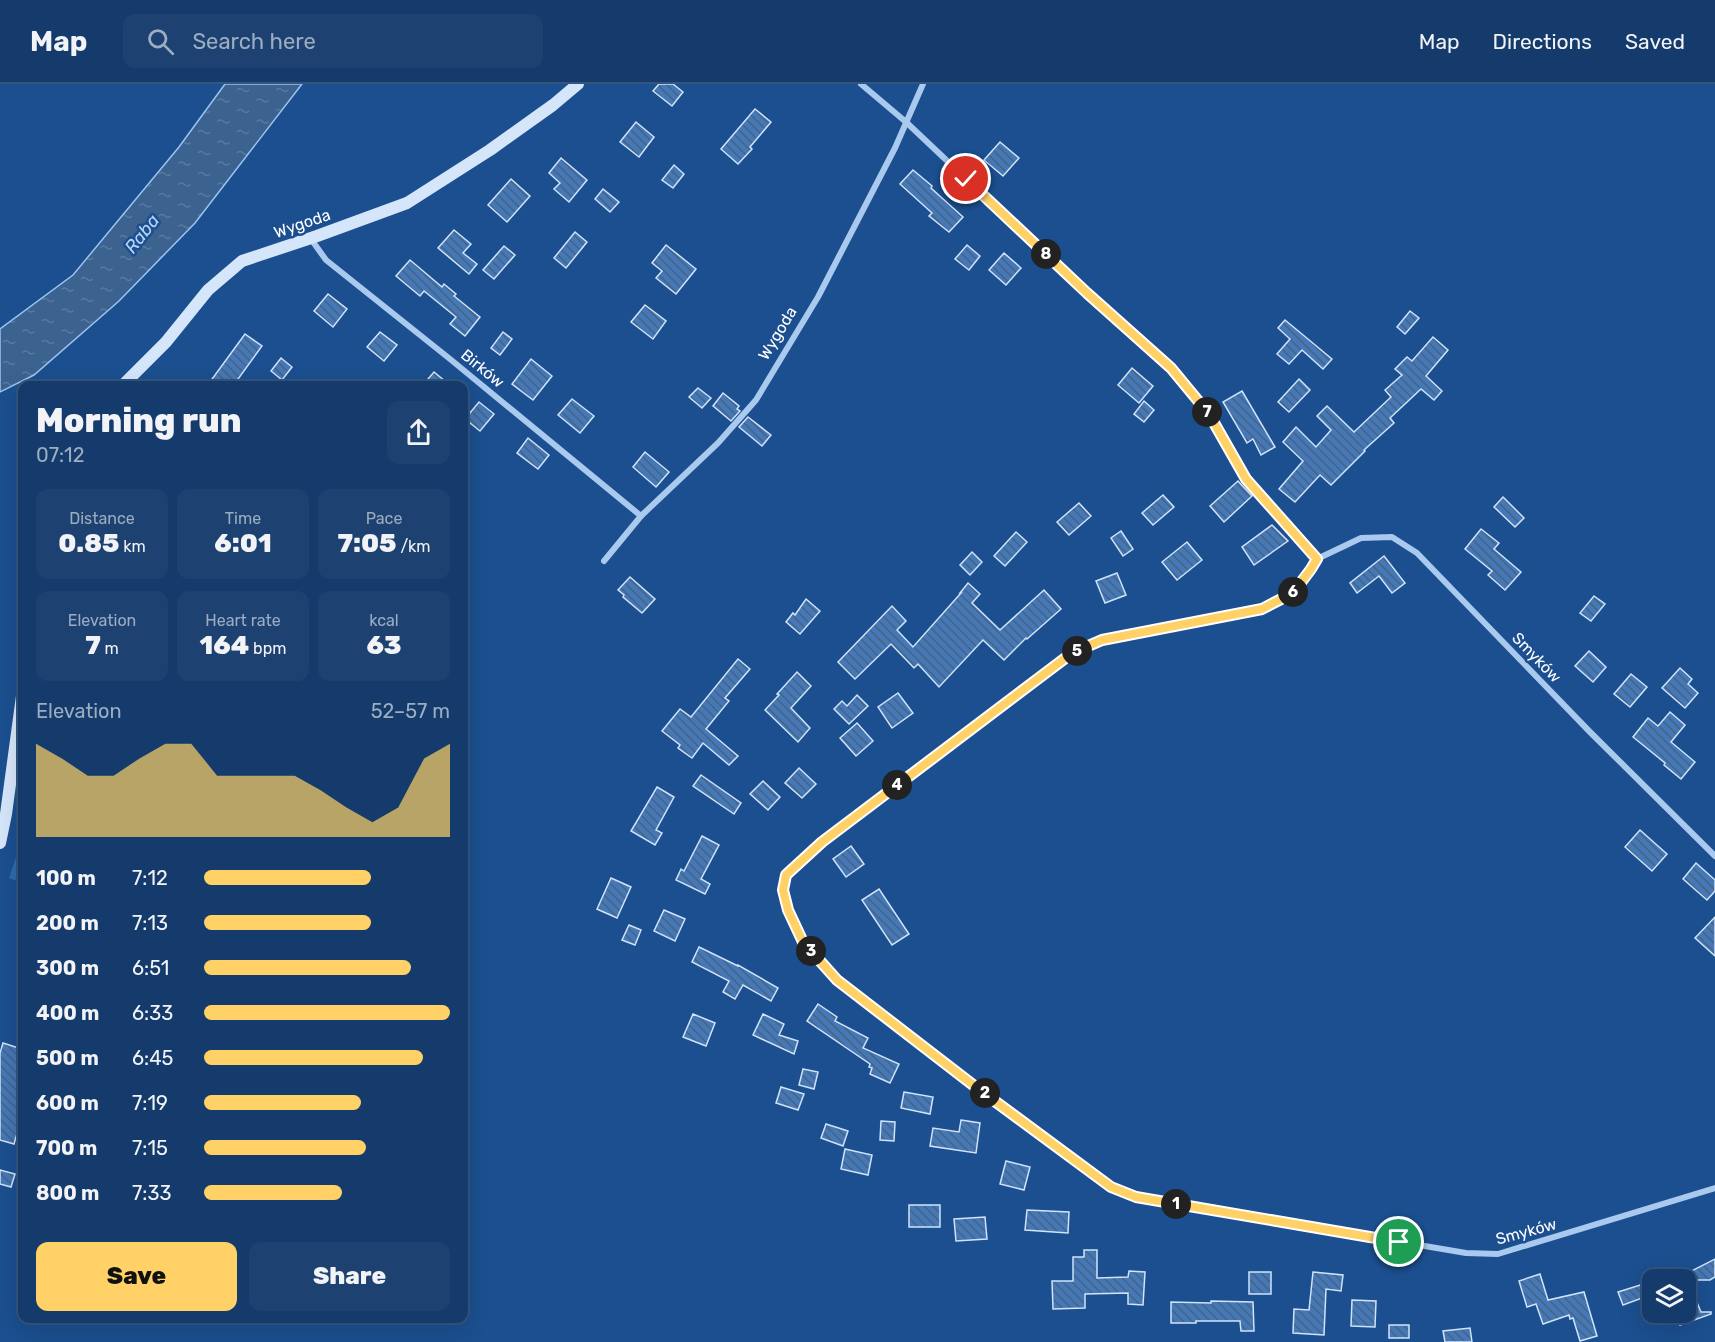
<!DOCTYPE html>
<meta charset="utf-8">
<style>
:root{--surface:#143b6b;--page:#1d4271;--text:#f1f3f6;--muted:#9dadc1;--line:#33557e;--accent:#ffd166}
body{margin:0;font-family:Rubik,sans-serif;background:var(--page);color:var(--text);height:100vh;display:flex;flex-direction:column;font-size:22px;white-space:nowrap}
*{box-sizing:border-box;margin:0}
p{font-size:20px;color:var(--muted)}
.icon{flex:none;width:33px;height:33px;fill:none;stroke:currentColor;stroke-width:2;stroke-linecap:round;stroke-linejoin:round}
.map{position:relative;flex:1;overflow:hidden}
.details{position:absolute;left:18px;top:297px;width:450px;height:942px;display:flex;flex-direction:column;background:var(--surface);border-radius:12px;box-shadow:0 6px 24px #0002,0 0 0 2px var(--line)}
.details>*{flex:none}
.buttons{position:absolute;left:1642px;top:1185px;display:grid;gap:12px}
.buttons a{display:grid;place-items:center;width:54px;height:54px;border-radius:12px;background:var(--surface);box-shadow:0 6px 24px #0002,0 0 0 2px var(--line);font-size:30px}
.pin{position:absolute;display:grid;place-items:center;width:51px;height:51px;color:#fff;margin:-26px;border:3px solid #fff;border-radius:50%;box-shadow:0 2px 6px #0007}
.km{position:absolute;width:30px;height:30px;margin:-15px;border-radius:50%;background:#222;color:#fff;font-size:16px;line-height:30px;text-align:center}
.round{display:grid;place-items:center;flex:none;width:63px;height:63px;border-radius:12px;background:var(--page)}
.head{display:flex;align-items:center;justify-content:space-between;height:102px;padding:0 18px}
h1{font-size:33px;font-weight:800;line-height:45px}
.metrics{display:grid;grid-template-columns:repeat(3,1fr);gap:9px;height:102px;padding:6px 18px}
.metrics div{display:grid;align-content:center;border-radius:12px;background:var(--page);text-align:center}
.metrics b{font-size:26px;font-weight:800}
.metrics small{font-size:16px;font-weight:400}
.metrics p{font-size:16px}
.chart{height:168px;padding:12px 18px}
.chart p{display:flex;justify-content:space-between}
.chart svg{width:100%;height:108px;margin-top:6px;fill:var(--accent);opacity:.7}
.cta{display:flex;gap:12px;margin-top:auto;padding:12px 18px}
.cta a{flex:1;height:69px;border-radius:12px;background:var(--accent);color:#111;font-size:24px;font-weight:800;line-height:69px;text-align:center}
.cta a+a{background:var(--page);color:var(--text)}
ul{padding:0 18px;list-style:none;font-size:20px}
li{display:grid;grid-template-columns:96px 72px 1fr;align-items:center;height:45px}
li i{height:15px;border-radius:8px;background:var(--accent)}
header{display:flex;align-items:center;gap:36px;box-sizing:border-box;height:84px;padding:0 30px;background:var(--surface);border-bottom:2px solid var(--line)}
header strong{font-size:28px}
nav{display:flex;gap:33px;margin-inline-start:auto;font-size:21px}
.search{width:420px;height:54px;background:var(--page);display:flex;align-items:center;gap:15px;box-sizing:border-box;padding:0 21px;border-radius:12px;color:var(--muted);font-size:22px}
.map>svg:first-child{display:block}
.grass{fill:#2e69ad}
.water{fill:url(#water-ripples);stroke:#9cc4f0;stroke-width:1.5}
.building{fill:url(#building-back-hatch);stroke:#cfe3fa;stroke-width:1.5}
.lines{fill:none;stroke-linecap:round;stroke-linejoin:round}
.street{stroke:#a9c9ee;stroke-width:6}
.secondary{stroke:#d6e6fa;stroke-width:12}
.route-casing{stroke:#fff;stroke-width:12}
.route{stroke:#ffd166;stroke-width:8}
.labels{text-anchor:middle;stroke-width:5;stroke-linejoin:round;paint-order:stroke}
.street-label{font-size:16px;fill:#fff;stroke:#1b4f8f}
.water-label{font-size:18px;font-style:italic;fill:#b5d3f5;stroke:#1b4f8f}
</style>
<header>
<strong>Map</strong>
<div class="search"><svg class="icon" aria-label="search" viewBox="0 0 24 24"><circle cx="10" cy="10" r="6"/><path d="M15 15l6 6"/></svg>Search here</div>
<nav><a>Map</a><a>Directions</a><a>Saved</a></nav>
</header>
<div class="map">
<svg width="1715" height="1258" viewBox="0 0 1715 1258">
<defs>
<pattern id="water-ripples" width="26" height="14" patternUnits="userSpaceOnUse" patternTransform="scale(1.5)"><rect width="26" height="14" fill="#3c6290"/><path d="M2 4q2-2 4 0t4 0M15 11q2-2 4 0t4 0" fill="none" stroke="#597aa1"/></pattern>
<pattern id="building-back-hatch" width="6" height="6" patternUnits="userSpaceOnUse" patternTransform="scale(1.5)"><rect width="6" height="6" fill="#4478b7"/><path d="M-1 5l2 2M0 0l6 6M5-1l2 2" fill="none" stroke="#486282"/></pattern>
</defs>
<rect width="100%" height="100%" fill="#1b4f8f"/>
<polygon class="grass" points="19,764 22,765 22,799 9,794"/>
<polygon class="water" points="225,0 302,0 195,139 119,217 34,291 0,308 0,245 73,191 179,63"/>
<g class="building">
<polygon points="659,0 673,0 683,8 672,22 653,7"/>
<polygon points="755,25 771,38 750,63 752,65 738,80 721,65"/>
<polygon points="636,38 654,53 639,73 620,58"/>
<polygon points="1000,58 1019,74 1003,92 984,76"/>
<polygon points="561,74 587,96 569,118 554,105 560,99 549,89"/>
<polygon points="674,81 684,90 673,104 662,96"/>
<polygon points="913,86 932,102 931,104 963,133 949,148 929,132 932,129 900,100"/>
<polygon points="511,95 530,112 507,138 488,121"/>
<polygon points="603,105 619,118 610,128 595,115"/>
<polygon points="454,146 471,160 463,169 477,180 469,190 438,164"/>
<polygon points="575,148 587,158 566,184 554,174"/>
<polygon points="666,161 696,185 676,210 656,194 662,187 652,179"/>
<polygon points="967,161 980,172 969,186 955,175"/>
<polygon points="504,162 515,171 494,195 483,186"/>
<polygon points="1004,169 1021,184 1006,201 989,186"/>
<polygon points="410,176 442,203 444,200 456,210 454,212 480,233 465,252 450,240 456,233 424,207 420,212 396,192"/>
<polygon points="328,210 347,225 333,243 314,227"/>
<polygon points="645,221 666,237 653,255 631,238"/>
<polygon points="1410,227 1419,234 1405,250 1397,243"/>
<polygon points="1285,236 1332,275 1323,285 1302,266 1289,280 1277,270 1290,255 1278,244"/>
<polygon points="380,248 397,261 384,277 367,263"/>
<polygon points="503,248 512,255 500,271 491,264"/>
<polygon points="245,250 262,262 233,302 207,302"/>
<polygon points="1433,253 1448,266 1426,292 1442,307 1434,316 1421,305 1390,334 1394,339 1364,366 1365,367 1331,401 1320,391 1295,418 1279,405 1303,377 1283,358 1296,343 1316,363 1331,346 1317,332 1327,322 1354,348 1391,313 1385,306 1402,291 1395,285 1407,273 1412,277"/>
<polygon points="281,274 292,283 282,296 271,287"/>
<polygon points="531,275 552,292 533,316 512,300"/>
<polygon points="1132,284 1153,302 1139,319 1118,301"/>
<polygon points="434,288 451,302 422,302"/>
<polygon points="1299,295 1310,306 1289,328 1278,318"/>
<polygon points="698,304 711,314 702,324 689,313"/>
<polygon points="1242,307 1275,363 1261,371 1253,355 1247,359 1223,318"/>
<polygon points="723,309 739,322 737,325 740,327 731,337 713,322"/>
<polygon points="572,315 594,332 580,349 558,331"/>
<polygon points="1144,317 1154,326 1144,338 1134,330"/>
<polygon points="479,318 494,330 480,347 465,335"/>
<polygon points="748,333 771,351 762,362 739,343"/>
<polygon points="528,354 549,371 538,385 517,369"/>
<polygon points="645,368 669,388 656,403 633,383"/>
<polygon points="1238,397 1252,412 1224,438 1210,422"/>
<polygon points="1163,411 1174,423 1153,441 1142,429"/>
<polygon points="1503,413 1524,434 1515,443 1494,423"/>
<polygon points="1079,419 1091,432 1069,451 1057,438"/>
<polygon points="1272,441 1288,457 1254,481 1242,463"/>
<polygon points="1481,445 1499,459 1494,465 1521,488 1505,506 1488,491 1492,487 1465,465"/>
<polygon points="1121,447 1133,465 1123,472 1111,454"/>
<polygon points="1016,448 1027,458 1005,482 994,472"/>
<polygon points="1187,458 1202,476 1177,496 1162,478"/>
<polygon points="972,468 982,478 970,491 960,481"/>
<polygon points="1384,472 1405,499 1392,509 1379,492 1357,509 1350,499"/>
<polygon points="1117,489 1126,511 1105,519 1096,497"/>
<polygon points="630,493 655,515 642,529 623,513 624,511 618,506"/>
<polygon points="968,499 980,510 972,519 1000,546 1044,506 1061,525 1027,555 1026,554 1004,576 983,556 939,603 918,580 914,584 891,560 855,595 838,578 892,522 906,537 897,546 913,563 961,509 960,509"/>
<polygon points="1594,512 1605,520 1591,537 1580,529"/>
<polygon points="806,515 820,527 800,550 786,538 793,529 795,531"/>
<polygon points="1589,567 1606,583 1593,598 1575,582"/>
<polygon points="738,575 750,585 725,614 729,617 706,645 738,672 729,681 703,659 692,674 678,664 680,661 662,647 680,625 691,633"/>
<polygon points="1680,584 1692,595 1688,600 1698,609 1685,624 1662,604"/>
<polygon points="797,588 811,602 791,624 810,644 798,658 765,626 779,611 777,610"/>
<polygon points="1631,590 1647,603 1630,623 1614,610"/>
<polygon points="898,609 913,629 892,644 878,623"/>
<polygon points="857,611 868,622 849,640 834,625 842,617 847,622"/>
<polygon points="1670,628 1685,641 1671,658 1695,678 1681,695 1664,681 1665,679 1633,653 1648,634 1658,642"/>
<polygon points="857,639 873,657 856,672 840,654"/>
<polygon points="799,684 816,700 802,714 785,699"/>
<polygon points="701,691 741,719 734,730 693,702"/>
<polygon points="763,697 780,713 768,726 750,710"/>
<polygon points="657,703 674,713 656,746 662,749 655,761 631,747"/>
<polygon points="1640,746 1667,770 1652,787 1625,763"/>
<polygon points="702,752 719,761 701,795 710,800 705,810 676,796 681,785 684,787"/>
<polygon points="851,762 864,780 846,793 833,775"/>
<polygon points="1696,779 1715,796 1715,807 1707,816 1683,795"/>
<polygon points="611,794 631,803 617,834 597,825"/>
<polygon points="879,805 909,850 892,861 862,816"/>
<polygon points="664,826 685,835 675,857 654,847"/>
<polygon points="1715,833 1715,872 1695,854"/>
<polygon points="629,841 641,846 635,861 622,856"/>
<polygon points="699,863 738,882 738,881 778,904 771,917 743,901 735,915 723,908 729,897 692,878"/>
<polygon points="818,920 837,933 835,937 868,954 863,964 899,980 890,999 870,990 872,984 869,983 870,980 807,937"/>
<polygon points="693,930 715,939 706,962 683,953"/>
<polygon points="763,930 784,940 779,951 798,957 794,970 753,951"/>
<polygon points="3,959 22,965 22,1032 14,1060 0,1056 0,969"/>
<polygon points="803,985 818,988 814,1005 799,1001"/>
<polygon points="781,1003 804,1010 798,1026 776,1019"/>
<polygon points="904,1008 933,1013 930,1030 901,1024"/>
<polygon points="961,1036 980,1039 976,1069 930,1062 933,1044 959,1048"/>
<polygon points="881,1037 895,1038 894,1057 880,1056"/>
<polygon points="826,1040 848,1047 843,1062 821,1054"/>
<polygon points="845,1065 872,1071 868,1091 841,1085"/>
<polygon points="1006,1077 1030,1083 1024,1106 1000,1100"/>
<polygon points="0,1086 15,1090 11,1103 0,1100"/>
<rect x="909" y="1121" width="31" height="22"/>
<polygon points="1027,1126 1069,1128 1068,1149 1025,1146"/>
<polygon points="985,1133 987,1155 956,1157 954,1135"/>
<polygon points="1084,1166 1097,1166 1097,1194 1128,1193 1129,1187 1145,1188 1143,1221 1128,1220 1128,1209 1085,1210 1085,1224 1053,1225 1052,1197 1073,1197 1073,1173 1084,1173"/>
<polygon points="1715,1175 1715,1193 1710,1196 1674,1196"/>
<rect x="1249" y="1188" width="22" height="22"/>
<polygon points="1313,1188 1343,1191 1341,1207 1326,1205 1324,1251 1293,1249 1294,1225 1309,1226"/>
<polygon points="1540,1190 1548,1216 1584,1208 1597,1252 1580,1257 1573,1234 1570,1235 1569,1231 1543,1240 1536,1220 1527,1223 1519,1197"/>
<polygon points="1653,1197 1653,1210 1623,1221 1618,1208"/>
<polygon points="1352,1216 1376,1217 1375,1243 1351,1242"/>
<polygon points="1696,1216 1701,1228 1711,1228 1711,1230 1680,1241 1675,1228 1686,1228 1686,1220"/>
<polygon points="1211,1217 1253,1218 1254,1247 1241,1247 1240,1237 1196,1237 1196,1239 1171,1239 1171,1218 1211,1219"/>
<rect x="1389" y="1241" width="20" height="13"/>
<polygon points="1470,1244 1472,1258 1445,1258 1443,1247"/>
</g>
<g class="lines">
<g class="street">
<polyline points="861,0 906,38 1087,209 1171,284 1209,330 1246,395 1317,475"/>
<polyline points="311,155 326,176 450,275 641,432"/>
<polyline points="604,477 641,432 718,359 756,316 818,213 895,64 923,0"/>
<polyline points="1715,772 1590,648 1417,469 1392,453 1361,454 1317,475 1311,485 1293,509 1262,525 1102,556 1072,569 823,758 786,791 783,806 788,826 803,858 837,896 977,1004 1111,1103 1136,1113 1466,1169 1498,1170 1715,1104"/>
</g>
<g class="secondary">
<polyline points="122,302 166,258 208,206 242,177 317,152 407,119 490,66 553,21 578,0"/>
<polyline points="0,759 6,730 22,612"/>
</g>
</g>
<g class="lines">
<defs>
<polyline id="route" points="966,95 1087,209 1171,284 1209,330 1246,395 1317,475 1311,485 1293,509 1262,525 1102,556 1072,569 822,758 786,791 783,806 788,826 803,858 837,896 977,1004 1111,1103 1136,1113 1399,1158"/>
</defs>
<use href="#route" class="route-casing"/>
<use href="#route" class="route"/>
</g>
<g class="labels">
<g class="street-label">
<text transform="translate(302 139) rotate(-19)" y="6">Wygoda</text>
<text transform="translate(777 249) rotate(-59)" y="6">Wygoda</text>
<text transform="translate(483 284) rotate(39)" y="6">Birków</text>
<text transform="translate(1537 573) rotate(46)" y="6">Smyków</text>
<text transform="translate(1526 1147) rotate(-15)" y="6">Smyków</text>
</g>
<g class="water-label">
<text transform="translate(142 150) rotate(-52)" y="6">Raba</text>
</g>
</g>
</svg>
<div class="buttons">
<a><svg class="icon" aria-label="layers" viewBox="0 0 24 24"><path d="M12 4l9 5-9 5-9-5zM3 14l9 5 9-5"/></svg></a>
</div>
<div class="pin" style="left:1399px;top:1158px;background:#1e9e55"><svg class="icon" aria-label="arrive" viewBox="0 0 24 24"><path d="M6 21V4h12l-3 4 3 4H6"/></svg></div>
<div class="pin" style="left:966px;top:95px;background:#d93025"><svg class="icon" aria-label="check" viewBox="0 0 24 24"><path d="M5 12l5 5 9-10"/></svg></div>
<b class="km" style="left:1176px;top:1120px">1</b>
<b class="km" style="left:985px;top:1009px">2</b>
<b class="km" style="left:811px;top:867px">3</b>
<b class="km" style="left:897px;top:701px">4</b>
<b class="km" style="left:1077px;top:567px">5</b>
<b class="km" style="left:1293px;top:508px">6</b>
<b class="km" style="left:1207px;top:328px">7</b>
<b class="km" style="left:1046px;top:170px">8</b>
<section class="details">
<div class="head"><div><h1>Morning run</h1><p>07:12</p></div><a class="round"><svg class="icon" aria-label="share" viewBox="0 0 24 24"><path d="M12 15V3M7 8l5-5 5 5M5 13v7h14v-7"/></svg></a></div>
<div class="metrics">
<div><p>Distance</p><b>0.85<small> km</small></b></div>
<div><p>Time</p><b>6:01</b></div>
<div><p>Pace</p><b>7:05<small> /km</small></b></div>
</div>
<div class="metrics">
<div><p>Elevation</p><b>7<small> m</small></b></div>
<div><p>Heart rate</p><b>164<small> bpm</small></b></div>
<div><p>kcal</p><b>63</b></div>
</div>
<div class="chart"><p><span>Elevation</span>52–57 m</p>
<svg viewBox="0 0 160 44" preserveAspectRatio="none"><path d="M0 44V6L10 12L20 19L30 19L40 12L50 6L60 6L70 19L80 19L90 19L100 19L110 25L120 32L130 38L140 32L150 12L160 6V44z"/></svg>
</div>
<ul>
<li><b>100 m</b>7:12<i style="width:68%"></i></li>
<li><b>200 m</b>7:13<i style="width:68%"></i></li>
<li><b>300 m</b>6:51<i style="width:84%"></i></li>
<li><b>400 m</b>6:33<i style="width:100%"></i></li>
<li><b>500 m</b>6:45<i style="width:89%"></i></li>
<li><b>600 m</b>7:19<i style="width:64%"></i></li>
<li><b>700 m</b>7:15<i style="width:66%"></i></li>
<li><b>800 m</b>7:33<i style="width:56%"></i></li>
</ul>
<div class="cta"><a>Save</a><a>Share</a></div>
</section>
</div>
